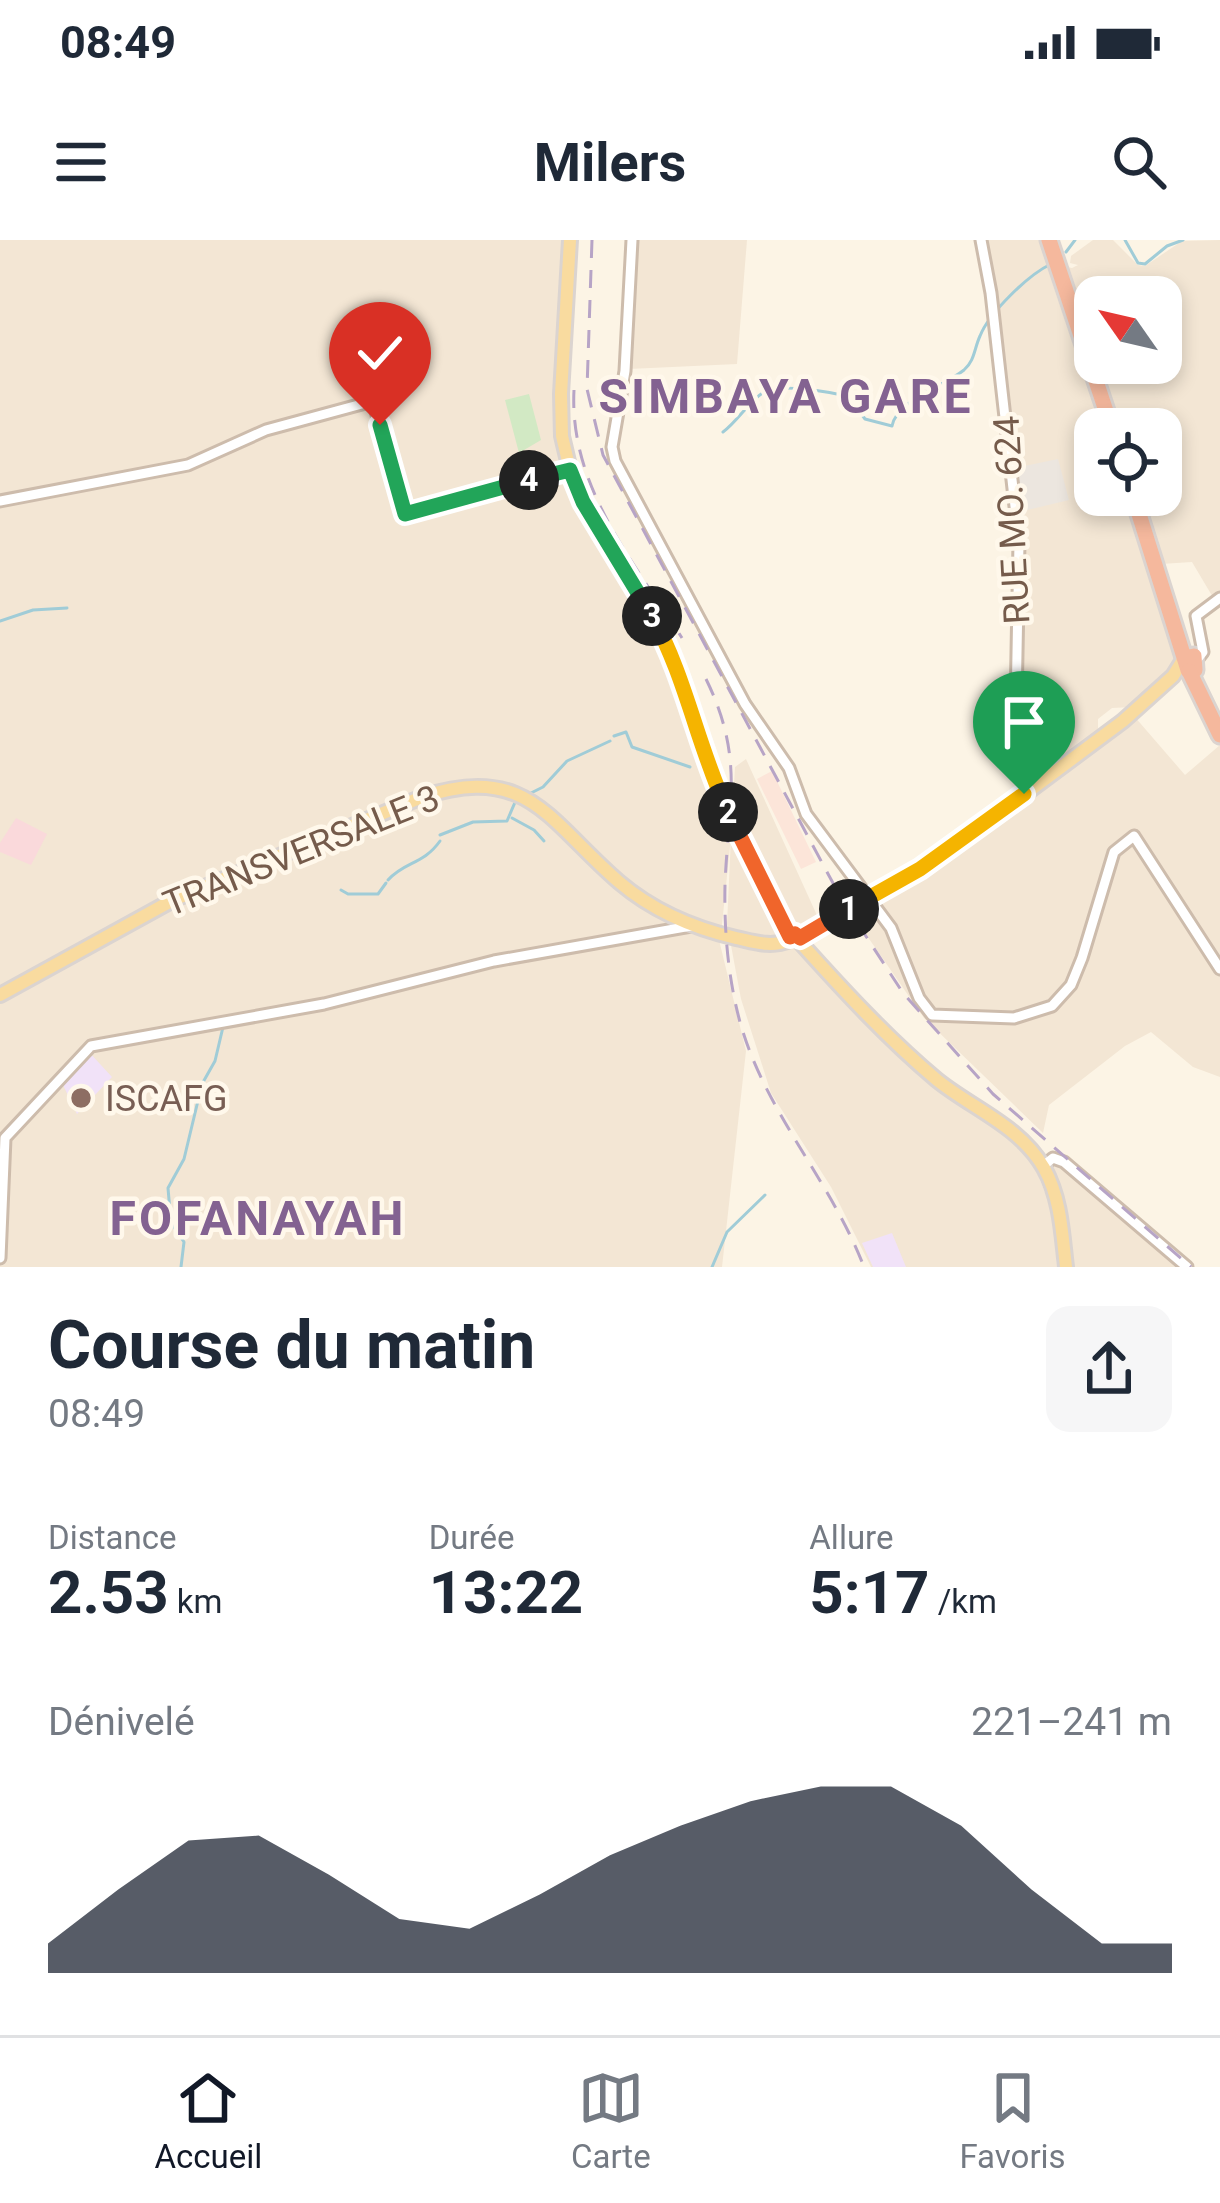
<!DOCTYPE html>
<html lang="fr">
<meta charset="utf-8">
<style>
:root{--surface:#fff;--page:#f6f6f7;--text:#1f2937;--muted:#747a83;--line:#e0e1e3;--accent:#111827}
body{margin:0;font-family:Roboto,sans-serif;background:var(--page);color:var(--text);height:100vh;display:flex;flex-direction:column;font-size:45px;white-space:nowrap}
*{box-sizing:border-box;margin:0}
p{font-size:39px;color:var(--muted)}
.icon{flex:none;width:66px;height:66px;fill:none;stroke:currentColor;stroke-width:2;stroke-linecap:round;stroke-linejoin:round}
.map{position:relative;height:1027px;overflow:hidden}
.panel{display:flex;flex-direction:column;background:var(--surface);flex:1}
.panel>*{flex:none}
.needle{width:78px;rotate:304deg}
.buttons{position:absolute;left:1074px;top:36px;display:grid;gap:24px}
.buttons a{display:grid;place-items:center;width:108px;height:108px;border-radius:24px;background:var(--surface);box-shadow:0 6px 18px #0003;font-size:60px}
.pin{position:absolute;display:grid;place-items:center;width:102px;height:102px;color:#fff;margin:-123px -51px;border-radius:50% 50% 50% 0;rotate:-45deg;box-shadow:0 0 12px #0007}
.pin .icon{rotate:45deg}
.km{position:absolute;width:60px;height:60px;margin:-30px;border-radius:50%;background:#222;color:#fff;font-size:33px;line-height:60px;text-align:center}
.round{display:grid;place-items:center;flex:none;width:126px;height:126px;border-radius:24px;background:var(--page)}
.head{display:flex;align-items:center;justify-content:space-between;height:204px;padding:0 48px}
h1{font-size:66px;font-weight:700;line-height:90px}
.metrics{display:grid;grid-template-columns:repeat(3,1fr);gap:18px;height:204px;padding:12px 48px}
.metrics div{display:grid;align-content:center}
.metrics b{font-size:60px;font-weight:700}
.metrics small{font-size:33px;font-weight:400}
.metrics p{font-size:33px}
.chart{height:336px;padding:24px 48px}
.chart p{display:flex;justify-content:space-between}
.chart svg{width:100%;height:216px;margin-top:12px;fill:var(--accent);opacity:.7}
.status{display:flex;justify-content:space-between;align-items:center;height:84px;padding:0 60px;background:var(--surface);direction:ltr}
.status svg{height:33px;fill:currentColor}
header{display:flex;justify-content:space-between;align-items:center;height:156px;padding:0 48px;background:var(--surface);font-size:54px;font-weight:700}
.menu{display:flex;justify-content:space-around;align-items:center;height:168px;border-top:3px solid var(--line);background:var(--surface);font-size:33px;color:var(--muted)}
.menu a{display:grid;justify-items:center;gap:6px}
.menu .on{color:var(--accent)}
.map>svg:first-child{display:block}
.residential{fill:#f3e6d4}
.commercial{fill:#fce5d9}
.industrial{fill:#ece6df}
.education{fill:#f1e2f8}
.medical{fill:#fad9db}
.green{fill:#d2e9c4}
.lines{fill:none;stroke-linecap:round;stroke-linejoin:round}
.stream{stroke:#a0ccd7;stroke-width:3}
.minor-casing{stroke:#cdbcac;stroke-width:15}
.major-casing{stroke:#dbd4d0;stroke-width:18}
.highway-casing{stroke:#dbd4d0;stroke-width:21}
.minor{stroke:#fff;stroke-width:9}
.major{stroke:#f9db9f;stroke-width:12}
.highway{stroke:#f5b89d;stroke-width:15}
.rail{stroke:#b7a4c6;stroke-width:3;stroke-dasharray:18 12;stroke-linecap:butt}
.split-1-casing{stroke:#fff;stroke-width:24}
.split-2-casing{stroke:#fff;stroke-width:24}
.split-3-casing{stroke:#fff;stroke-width:24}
.split-4-casing{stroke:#fff;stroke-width:24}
.split-5-casing{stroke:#fff;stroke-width:24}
.split-1{stroke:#f5b400;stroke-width:15}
.split-2{stroke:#f0652b;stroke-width:15}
.split-3{stroke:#f5b400;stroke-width:15}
.split-4{stroke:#22a559;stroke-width:15}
.split-5{stroke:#22a559;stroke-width:15}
.education-dot{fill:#8d6e63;stroke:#fff8eb;stroke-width:4.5}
.labels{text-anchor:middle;stroke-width:9;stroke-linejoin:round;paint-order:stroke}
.street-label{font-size:36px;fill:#755b4b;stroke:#fff8eb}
.education-label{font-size:36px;fill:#785e54;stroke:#fff8eb;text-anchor:start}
.district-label{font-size:48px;font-weight:bold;letter-spacing:3px;fill:#836291;stroke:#fff8eb}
</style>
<div class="status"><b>08:49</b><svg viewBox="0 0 49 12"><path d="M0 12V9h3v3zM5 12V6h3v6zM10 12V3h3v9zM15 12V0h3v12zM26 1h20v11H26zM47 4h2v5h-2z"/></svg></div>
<header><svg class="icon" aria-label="menu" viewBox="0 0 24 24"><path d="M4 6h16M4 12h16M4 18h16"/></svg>Milers<svg class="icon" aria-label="search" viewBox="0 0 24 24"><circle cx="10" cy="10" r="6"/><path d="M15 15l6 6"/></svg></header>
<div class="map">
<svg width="1220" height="1027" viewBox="0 0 1220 1027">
<rect width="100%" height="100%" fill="#fcf4e5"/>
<g class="residential">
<polygon points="0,0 566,0 557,178 568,240 668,418 730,581 731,596 735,527 746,519 820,682 794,699 850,766 930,841 999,890 1033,923 1053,972 1057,1027 871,1027 831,947 771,853 741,759 727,684 731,597 720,704 746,811 722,1027 0,1027"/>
<polygon points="634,0 747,0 737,124 629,129"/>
<polygon points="985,0 1047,0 1110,189 1095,189 1095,255 1131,255 1171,372 1178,425 1132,467 1112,468 1098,479 1098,495 1037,538 1027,540 1019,503 1018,334 1011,212"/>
<polygon points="1093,0 1113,0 1138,25 1145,26 1182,1 1220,0 1220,356 1214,359 1192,322 1161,324 1149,289 1144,255 1161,255 1161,189 1121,189 1099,123 1161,123 1161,57 1095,57 1095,111 1063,26 1072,28 1078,25 1070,23 1071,16"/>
<polygon points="1134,476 1185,535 1220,505 1220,837 1193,827 1151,792 1125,806 1049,865 1043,893 924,778 856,680 856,669"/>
<polygon points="1063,923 1184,1027 1066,1027 1050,928"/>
</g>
<polygon class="commercial" points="772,531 816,622 801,629 757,539"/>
<polygon class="industrial" points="1058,219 1069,260 1019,272 1015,228"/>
<g class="education">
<polygon points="89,812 112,837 77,874 62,843"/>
<polygon points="892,993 906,1027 873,1027 862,1003"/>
</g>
<polygon class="medical" points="16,578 47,594 31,625 0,612 0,603"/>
<polygon class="green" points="529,154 541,200 519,213 505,160"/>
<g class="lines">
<g class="stream">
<polyline points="1125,0 1138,23 1145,24 1167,6 1183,0"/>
<polyline points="1066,12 1075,0"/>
<path d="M723 192C738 181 749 161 764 152 778 143 832 152 849 157L865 179 892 186C897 160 943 147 964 130 975 120 974 109 980 96 989 73 1028 35 1051 24"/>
<polyline points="0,381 33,370 67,368"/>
<polyline points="614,496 626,492 632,507 690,527"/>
<polyline points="529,554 543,547 567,521 610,501"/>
<polyline points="512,578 534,590 544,601"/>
<polyline points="440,595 473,582 507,581 516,560"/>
<path d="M388 640C405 621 423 625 440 601"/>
<polyline points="341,650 348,654 378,654 386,643"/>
<polyline points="181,1027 184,1002 171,983 168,948 184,919 202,844 215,821 223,787"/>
<polyline points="712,1027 727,992 765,955"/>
</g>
<defs>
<g id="minor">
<polyline points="632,0 625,131 612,207 615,221 745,464 789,528 806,574 891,688 919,758 932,775 1014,778 1052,766 1071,745 1082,718 1114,612 1134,596 1220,729"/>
<polyline points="981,0 991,53 1019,302 1016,468 1024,554"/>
<polyline points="0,261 188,225 266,190 373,161 405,274 570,230"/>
<polyline points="1196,421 1203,412 1196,376 1220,358"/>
<polyline points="1043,926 1053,918 1064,922 1187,1027"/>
<polyline points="0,1018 5,898 91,806 324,764 494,721 691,686"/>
</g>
<g id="major">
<polyline points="570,0 561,154 562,196 570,230 582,261 657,384 712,535 790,697"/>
<polyline points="800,698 920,630 993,578 1123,481 1173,436 1183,420"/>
<path d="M799 701C843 750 887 798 937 840 973 869 1020 886 1044 928 1061 959 1062 993 1066 1027"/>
<path d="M0 755 173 660 422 557C528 522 549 582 619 642 653 671 693 688 736 698 755 702 771 708 790 700"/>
</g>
<g id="highway">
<polyline points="1049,0 1112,189"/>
<polyline points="1133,255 1188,430 1195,430 1194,416 1184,418"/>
<polyline points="1189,431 1220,495"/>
</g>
</defs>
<use href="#minor" class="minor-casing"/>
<use href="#major" class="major-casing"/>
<use href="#highway" class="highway-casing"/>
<use href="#minor" class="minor"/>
<use href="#major" class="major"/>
<use href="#highway" class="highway"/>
<g class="rail">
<polyline points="592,0 587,149 603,215 841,658 903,753 993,854 1191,1027"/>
<path d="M574 150C569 246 633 321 682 398"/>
<path d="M706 439C745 519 728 564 725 645 724 690 728 738 740 782 765 872 831 941 864 1027"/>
</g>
</g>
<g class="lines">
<defs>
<polyline id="split-1" points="849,669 920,629 1024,554"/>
<polyline id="split-2" points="728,572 790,697 795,694 800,698 849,669"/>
<path id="split-3" d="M652 376C686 437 698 508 728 572"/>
<polyline id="split-4" points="529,240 570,230 583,262 652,376"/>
<polyline id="split-5" points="380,185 405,274 529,240"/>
</defs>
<use href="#split-1" class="split-1-casing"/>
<use href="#split-2" class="split-2-casing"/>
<use href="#split-3" class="split-3-casing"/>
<use href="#split-4" class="split-4-casing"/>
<use href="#split-5" class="split-5-casing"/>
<use href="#split-1" class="split-1"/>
<use href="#split-2" class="split-2"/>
<use href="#split-3" class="split-3"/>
<use href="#split-4" class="split-4"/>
<use href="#split-5" class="split-5"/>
</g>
<circle class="education-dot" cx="81" cy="858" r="12"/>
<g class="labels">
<g class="street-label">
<text transform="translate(1011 280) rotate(-93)" y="13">RUE MO. 624</text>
<text transform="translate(301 610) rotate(-22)" y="13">TRANSVERSALE 3</text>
</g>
<g class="education-label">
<text x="105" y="871">ISCAFG</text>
</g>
<g class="district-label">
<text x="786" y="173">SIMBAYA GARE</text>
<text x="258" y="995">FOFANAYAH</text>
</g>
</g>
</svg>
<div class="buttons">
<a><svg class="needle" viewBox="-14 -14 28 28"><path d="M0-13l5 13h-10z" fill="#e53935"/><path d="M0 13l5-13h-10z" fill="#747a83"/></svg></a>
<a><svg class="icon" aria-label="locate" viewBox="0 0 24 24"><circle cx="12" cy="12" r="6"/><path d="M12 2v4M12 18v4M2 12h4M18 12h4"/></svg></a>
</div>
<div class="pin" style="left:1024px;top:554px;background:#1e9e55"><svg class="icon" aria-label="arrive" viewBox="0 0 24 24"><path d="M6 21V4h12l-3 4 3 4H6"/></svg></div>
<div class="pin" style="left:380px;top:185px;background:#d93025"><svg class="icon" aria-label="check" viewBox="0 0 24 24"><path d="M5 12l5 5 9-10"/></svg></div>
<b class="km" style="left:849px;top:669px">1</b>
<b class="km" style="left:728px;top:572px">2</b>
<b class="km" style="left:652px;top:376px">3</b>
<b class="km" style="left:529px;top:240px">4</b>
</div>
<section class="panel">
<div class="head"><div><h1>Course du matin</h1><p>08:49</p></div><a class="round"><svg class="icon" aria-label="share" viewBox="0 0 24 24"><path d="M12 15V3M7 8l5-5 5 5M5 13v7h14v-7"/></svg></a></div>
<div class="metrics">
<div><p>Distance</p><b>2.53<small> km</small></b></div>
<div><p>Durée</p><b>13:22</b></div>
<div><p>Allure</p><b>5:17<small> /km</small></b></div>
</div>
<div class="chart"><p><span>Dénivelé</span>221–241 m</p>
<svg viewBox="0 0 160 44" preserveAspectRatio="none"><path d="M0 44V38L10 27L20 17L30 16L40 24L50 33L60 35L70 28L80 20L90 14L100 9L110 6L120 6L130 14L140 27L150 38L160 38V44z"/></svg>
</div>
</section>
<nav class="menu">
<a class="on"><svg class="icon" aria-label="home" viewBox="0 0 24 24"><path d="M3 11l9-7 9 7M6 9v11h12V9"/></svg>Accueil</a>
<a><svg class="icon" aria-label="map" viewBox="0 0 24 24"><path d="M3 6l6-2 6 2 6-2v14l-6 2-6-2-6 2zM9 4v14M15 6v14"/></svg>Carte</a>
<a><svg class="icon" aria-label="saved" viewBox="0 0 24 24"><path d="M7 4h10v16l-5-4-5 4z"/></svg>Favoris</a>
</nav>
